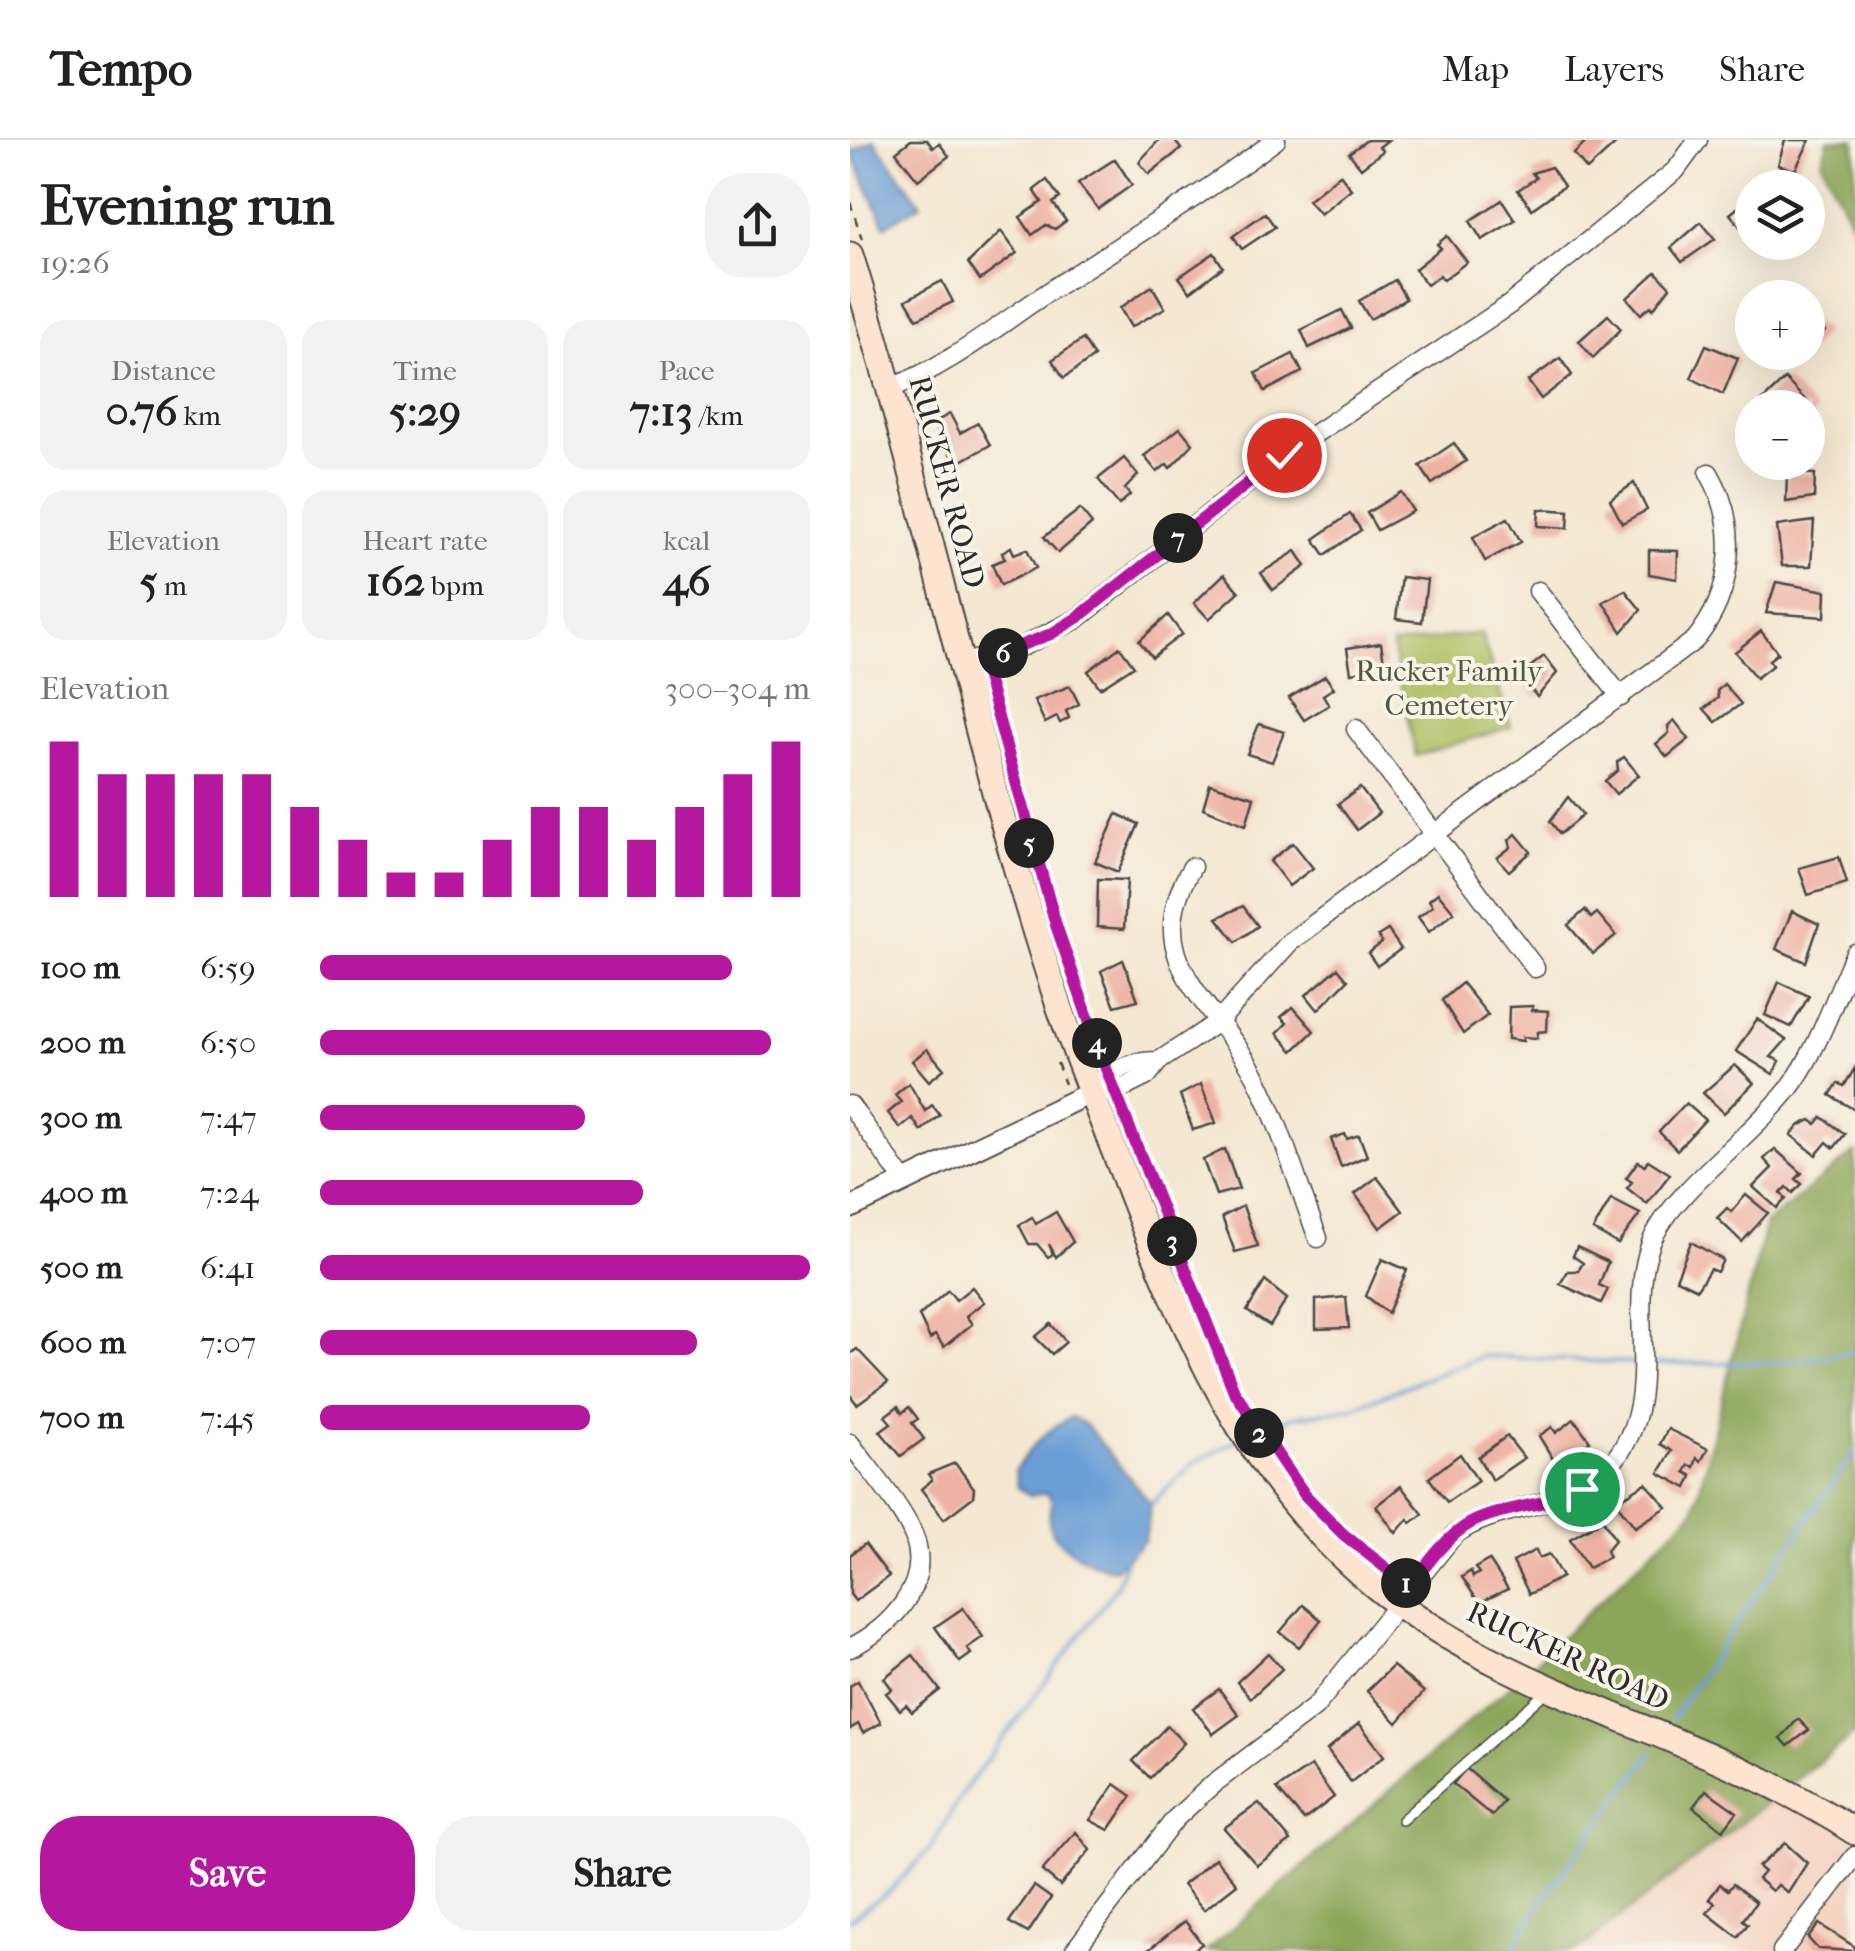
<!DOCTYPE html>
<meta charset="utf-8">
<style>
:root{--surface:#fff;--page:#f2f2f2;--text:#222;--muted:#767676;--line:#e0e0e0;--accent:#b5179e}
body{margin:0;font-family:"IM FELL French Canon",serif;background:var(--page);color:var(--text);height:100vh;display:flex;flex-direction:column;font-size:38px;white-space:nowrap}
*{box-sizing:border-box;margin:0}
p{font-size:32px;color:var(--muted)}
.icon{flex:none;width:55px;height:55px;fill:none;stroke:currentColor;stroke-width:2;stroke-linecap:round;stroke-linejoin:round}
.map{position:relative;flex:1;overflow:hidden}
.details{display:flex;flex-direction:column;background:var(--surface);width:850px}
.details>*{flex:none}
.controls{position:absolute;left:885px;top:30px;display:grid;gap:20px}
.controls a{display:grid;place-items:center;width:90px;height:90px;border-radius:50%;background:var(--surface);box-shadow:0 10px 40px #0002;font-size:50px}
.pin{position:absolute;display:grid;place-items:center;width:85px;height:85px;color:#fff;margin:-42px;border:5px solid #fff;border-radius:50%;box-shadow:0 2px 10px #0007}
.km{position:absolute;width:50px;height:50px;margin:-25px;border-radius:50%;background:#222;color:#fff;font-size:28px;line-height:50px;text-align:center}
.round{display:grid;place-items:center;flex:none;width:105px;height:105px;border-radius:40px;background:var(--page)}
.summary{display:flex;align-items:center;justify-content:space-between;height:170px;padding:0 40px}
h1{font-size:55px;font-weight:800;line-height:75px}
.stats{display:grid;grid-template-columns:repeat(3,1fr);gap:15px;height:170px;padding:10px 40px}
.stats div{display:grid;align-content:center;border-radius:25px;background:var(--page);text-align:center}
.stats b{font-size:42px;font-weight:800}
.stats small{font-size:28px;font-weight:400}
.stats p{font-size:28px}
.chart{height:280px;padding:20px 40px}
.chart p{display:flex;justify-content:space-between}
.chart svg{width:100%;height:180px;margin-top:10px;stroke:var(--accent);stroke-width:6}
.button{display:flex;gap:20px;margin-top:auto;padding:20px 40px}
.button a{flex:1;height:115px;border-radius:40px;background:var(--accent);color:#fff;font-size:40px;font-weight:800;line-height:115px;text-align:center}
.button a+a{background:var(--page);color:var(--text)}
ul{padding:0 40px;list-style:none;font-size:32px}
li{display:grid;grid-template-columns:160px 120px 1fr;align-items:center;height:75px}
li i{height:25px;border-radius:12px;background:var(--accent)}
header{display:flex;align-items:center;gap:60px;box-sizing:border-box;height:140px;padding:0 50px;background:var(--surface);border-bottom:2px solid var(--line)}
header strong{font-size:48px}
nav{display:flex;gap:55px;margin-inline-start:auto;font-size:35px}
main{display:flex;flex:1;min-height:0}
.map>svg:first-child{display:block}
.built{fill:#f4d3c1}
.green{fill:#afc063;stroke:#6d7647;stroke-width:2.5}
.forest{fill:#8ba659;stroke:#5b6842;stroke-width:2.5}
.water{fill:#6a9ed6;stroke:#4a6480;stroke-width:2.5}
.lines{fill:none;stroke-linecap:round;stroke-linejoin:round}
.stream{stroke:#6a9ed6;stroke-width:4}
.building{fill:#eeb2a5}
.service-casing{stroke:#494744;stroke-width:12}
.minor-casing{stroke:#494744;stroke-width:21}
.tertiary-casing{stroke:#494744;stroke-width:24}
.secondary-casing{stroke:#494744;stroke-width:29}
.path{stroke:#494744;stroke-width:2.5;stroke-dasharray:8 8;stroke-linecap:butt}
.service{stroke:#fff;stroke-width:9}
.minor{stroke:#fff;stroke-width:18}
.tertiary{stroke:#fff;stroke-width:20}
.secondary{stroke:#fde4d0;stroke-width:25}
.route-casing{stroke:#fff;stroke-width:20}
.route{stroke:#b5179e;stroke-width:12}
.labels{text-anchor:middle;stroke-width:8;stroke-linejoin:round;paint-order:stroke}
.street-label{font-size:30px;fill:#2b2b2b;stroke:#f7f3e8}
.park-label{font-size:30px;fill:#53583c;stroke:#f7f3e8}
</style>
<header>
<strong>Tempo</strong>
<nav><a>Map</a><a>Layers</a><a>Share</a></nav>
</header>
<main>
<section class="details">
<div class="summary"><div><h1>Evening run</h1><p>19:26</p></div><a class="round"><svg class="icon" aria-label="share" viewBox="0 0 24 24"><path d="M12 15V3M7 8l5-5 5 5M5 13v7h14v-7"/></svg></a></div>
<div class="stats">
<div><p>Distance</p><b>0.76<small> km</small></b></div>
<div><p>Time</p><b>5:29</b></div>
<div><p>Pace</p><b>7:13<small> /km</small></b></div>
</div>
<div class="stats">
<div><p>Elevation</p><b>5<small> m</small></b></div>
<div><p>Heart rate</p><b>162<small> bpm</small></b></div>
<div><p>kcal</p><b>46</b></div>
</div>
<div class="chart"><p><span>Elevation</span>300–304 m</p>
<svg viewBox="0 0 160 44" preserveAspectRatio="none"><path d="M5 44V6M15 44V14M25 44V14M35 44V14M45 44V14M55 44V22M65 44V30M75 44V38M85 44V38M95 44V30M105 44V22M115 44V22M125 44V30M135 44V22M145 44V14M155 44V6"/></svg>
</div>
<ul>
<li><b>100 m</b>6:59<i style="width:84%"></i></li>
<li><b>200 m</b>6:50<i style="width:92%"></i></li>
<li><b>300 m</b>7:47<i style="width:54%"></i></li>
<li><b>400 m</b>7:24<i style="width:66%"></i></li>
<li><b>500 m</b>6:41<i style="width:100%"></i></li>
<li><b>600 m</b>7:07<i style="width:77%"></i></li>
<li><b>700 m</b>7:45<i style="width:55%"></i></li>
</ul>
<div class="button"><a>Save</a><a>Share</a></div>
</section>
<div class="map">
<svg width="1005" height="1811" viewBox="0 0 1005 1811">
<rect width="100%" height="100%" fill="#f7f3e8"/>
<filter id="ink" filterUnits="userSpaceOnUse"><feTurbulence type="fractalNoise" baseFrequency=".01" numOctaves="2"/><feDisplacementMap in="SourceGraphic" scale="20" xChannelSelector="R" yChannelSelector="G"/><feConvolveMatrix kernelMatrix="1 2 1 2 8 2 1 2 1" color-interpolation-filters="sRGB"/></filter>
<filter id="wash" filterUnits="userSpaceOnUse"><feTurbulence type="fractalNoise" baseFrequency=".0048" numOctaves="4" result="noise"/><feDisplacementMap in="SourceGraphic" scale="40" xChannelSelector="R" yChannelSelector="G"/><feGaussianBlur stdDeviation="2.25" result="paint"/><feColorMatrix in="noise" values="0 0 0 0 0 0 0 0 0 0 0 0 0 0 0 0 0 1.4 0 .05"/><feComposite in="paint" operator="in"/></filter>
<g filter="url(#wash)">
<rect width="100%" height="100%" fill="#f4e8d2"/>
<polygon class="built" points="945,1641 1005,1694 1005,1811 727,1811"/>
<polygon class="green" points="631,493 661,587 566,616 542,505"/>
<g class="forest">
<polygon points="978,0 1005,0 1005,90 972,22"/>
<polygon points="1005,1012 1005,1594 727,1811 356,1811 669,1538 844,1371 916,1083"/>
</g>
<g class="water">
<polygon points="24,0 71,64 35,86 1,12"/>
<path d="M222 1277 236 1285 301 1364 295 1400 265 1429C244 1427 215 1410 203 1393 196 1383 200 1371 202 1361L197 1353 180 1356 168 1347 165 1331C180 1308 197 1288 222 1277Z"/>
</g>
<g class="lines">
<g class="stream">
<polyline points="798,1224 937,1222 1005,1212"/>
<polyline points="406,1291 444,1277 501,1268 633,1216 784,1223"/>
<polyline points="301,1364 344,1323 389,1299"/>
<polyline points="822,1578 1005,1311"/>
<polyline points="0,1779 41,1750 81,1708 113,1652 267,1446 275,1421"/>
<polyline points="662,1811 690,1763 802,1613"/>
</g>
</g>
<g id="blocks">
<g class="building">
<polygon points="61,0 77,0 83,8 89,3 99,16 68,40 46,12"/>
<polygon points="309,0 324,0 331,9 299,34 289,22"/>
<polygon points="517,0 538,0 529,7 533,11 511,28 499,13"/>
<polygon points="738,0 770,0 737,30 724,14"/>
<polygon points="935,0 960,0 945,30 928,25"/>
<polygon points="265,19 282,45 248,69 228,43"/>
<polygon points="701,27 714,46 682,69 668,50 686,38 682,33"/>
<polygon points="490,34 501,49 470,74 458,60"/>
<polygon points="197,40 210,58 203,63 216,81 205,89 196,85 182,95 170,77 192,62 184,50"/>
<polygon points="902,56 902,81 892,89 880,74"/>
<polygon points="652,60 665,80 632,100 620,81"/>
<polygon points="415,73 425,87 392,109 383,96"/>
<polygon points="851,82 865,99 832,122 821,108"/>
<polygon points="151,91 167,113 130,140 118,123"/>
<polygon points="597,96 617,122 593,140 590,135 577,145 565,129 591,108 587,104"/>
<polygon points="364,113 373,127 340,152 329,137"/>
<polygon points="806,132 820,147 803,169 801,166 791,174 777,158"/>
<polygon points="545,140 556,159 520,179 509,161"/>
<polygon points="92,141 103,162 67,179 56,160"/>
<polygon points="302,146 315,168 281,187 270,168"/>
<polygon points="492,170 501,188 459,208 451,190"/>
<polygon points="758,175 771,189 743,218 729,201"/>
<polygon points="958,178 975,191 953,218 946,212 958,212"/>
<polygon points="233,199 244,217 214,238 202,220"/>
<polygon points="856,205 888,218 873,254 841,238"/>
<polygon points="443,214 452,232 415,251 406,233"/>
<polygon points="710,218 722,235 691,259 678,241"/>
<polygon points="935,239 966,271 958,282 958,268 920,268 912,261"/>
<polygon points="100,274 110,293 128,283 140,305 106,324 83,283"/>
<polygon points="330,288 343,304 320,328 317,324 307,332 294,316"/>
<polygon points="604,303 616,321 582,344 570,326"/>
<polygon points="274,318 288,335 275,349 280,355 269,365 248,339"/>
<polygon points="937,333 965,334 964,358 936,362"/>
<polygon points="784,343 797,370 772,383 760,360"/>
<polygon points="551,352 563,371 527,390 517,373"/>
<polygon points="230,369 242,384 208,413 194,397"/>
<polygon points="689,369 719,371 718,388 688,386"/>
<polygon points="500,374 511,390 475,415 464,399"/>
<polygon points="658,378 671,402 635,421 623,397"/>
<polygon points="964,381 961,426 932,426 927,386"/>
<polygon points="161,407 164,414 177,409 186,428 151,445 142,424 155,419 152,412"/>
<polygon points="799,410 828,411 827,439 799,434"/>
<polygon points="446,411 456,426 423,450 411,433"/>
<polygon points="374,434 389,452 359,479 344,463"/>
<polygon points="551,437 577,440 572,482 546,479"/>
<polygon points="926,442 976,451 975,477 916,473"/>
<polygon points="775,450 791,470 772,492 753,462"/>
<polygon points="318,475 332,494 302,517 289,501"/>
<polygon points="911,491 928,513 919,520 923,525 906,538 885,512"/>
<polygon points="531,503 535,528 501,533 497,508"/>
<polygon points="270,507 284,526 250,548 238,531"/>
<polygon points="694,516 707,533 687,557 670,535"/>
<polygon points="475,536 484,548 473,555 479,565 454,580 439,558"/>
<polygon points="874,544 891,564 866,582 854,569 868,558 867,551"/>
<polygon points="220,546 229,564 216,571 219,578 210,583 207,577 195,583 184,560"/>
<polygon points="824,580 839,599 817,617 806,604 819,593 818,586"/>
<polygon points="409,584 434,592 422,622 397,614"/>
<polygon points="774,617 789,635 766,654 755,641 768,630 767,622"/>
<polygon points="360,644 404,657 396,685 353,668"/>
<polygon points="510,648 529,673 507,690 488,664"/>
<polygon points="718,657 733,675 710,694 700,681"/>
<polygon points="267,674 289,684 268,732 245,722"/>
<polygon points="666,694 681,712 659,731 647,718 661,707 659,700"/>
<polygon points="443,703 463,728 439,746 420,721"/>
<polygon points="989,717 997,743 958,755 949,728"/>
<polygon points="248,739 277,740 274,789 247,787"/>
<polygon points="588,753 604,772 579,792 568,777 583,766 579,760"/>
<polygon points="393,766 408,786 386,802 367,778"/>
<polygon points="735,770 741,778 747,773 766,795 743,814 718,785"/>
<polygon points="942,771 969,784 956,822 926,809"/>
<polygon points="538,790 551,809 527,826 518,813 532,803 528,796"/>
<polygon points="273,820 288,860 265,866 251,831"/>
<polygon points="488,828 498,840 468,870 456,855"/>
<polygon points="929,842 959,856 941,887 915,875"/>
<polygon points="612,843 638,875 613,894 592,860"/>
<polygon points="683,866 682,870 698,871 697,891 688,892 687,898 673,897 673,901 658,899 659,867"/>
<polygon points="443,867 464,891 443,911 427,893 437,883 431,877"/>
<polygon points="907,879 936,900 921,917 930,921 923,934 886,911"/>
<polygon points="77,909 94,929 79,941 62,921"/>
<polygon points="885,925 904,943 874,973 853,953"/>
<polygon points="1005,928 1005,970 980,955 988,943 994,946"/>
<polygon points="59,943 75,971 82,965 90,975 71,991 62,978 50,988 38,973 51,962 45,955"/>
<polygon points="351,944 366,983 343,990 330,955"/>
<polygon points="836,963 855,980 827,1010 809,992"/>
<polygon points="972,977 995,994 984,1008 977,1002 966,1015 941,995 950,985 961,980 966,984"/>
<polygon points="495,994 497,999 509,995 517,1016 491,1027 481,999"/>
<polygon points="375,1009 389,1049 366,1055 353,1020"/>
<polygon points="925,1009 952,1033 946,1039 952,1044 943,1053 937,1047 931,1053 936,1059 927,1068 903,1047 922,1028 914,1019"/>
<polygon points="798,1020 820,1034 797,1064 777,1048 782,1042 776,1038 788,1021 794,1026"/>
<polygon points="527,1037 553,1071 530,1088 505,1054"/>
<polygon points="896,1055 918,1073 892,1102 867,1078 877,1068 881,1072"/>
<polygon points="761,1059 790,1074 768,1104 743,1090"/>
<polygon points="393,1066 408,1106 385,1112 372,1077"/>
<polygon points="206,1072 223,1102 206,1117 199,1104 203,1114 198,1117 187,1104 179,1104 169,1085 182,1077 186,1084"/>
<polygon points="841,1102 873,1120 867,1132 860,1129 847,1149 826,1139"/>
<polygon points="727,1107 758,1122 749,1145 758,1149 751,1163 710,1144 718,1131 728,1131 733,1123 723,1116"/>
<polygon points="532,1119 557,1130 538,1173 516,1156"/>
<polygon points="415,1141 437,1159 420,1186 397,1171"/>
<polygon points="122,1147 134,1162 116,1176 122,1184 94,1207 85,1195 80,1199 69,1176 98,1150 106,1160"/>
<polygon points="496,1157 499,1188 466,1189 466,1160"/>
<polygon points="201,1184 216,1202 202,1214 185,1197"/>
<polygon points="7,1209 38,1242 7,1264 0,1255 0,1214"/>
<polygon points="48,1266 52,1273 59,1267 68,1279 62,1283 74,1299 51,1316 30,1291 41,1283 35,1276"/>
<polygon points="724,1279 740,1301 706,1324 689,1296 702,1287 706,1293"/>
<polygon points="818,1289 858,1309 851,1321 847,1318 844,1327 839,1325 835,1332 842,1336 837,1348 809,1333 822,1311 810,1304"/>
<polygon points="657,1296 674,1318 642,1340 628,1317"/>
<polygon points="610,1314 628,1341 597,1362 579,1338"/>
<polygon points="105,1323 124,1348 123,1357 94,1379 71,1349 82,1340 78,1334"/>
<polygon points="796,1343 817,1367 785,1387 766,1362"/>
<polygon points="551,1346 573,1374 561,1383 558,1379 546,1393 526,1366"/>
<polygon points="753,1380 765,1400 756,1411 759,1417 738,1428 720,1399"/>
<polygon points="15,1404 39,1436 5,1461 0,1454 0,1415"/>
<polygon points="686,1410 689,1418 699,1414 712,1437 679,1454 663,1422"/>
<polygon points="639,1420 658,1449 629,1463 612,1437 621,1431 623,1437 629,1433 625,1428"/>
<polygon points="453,1465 471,1480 449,1507 430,1492"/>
<polygon points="113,1468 133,1497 117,1508 121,1514 110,1522 85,1487"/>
<polygon points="418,1513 432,1529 401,1558 387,1542"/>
<polygon points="63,1515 90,1550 62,1572 56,1565 50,1570 36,1553 42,1549 34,1538"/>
<polygon points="543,1526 574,1552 547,1583 517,1551"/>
<polygon points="8,1541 31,1583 13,1593 8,1584 0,1589 0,1546"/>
<polygon points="369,1549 389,1575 363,1594 343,1568"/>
<polygon points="948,1579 959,1590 938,1606 931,1598"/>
<polygon points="509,1583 534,1616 501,1642 477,1610"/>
<polygon points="317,1586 334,1603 300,1638 283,1621"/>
<polygon points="461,1626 484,1657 454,1680 427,1649"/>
<polygon points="616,1628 654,1661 642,1676 603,1644"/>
<polygon points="265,1644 282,1656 259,1690 240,1680"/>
<polygon points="856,1650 887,1672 873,1690 843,1667"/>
<polygon points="409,1663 441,1701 407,1725 374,1688"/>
<polygon points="226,1692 240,1710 210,1746 192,1731"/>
<polygon points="935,1703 957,1723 938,1753 928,1745 922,1751 908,1739 914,1732 908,1727"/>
<polygon points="365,1718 387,1744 354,1770 333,1745"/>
<polygon points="870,1744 878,1750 883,1744 906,1762 893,1780 898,1784 888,1797 857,1773 865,1763 859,1759"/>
<polygon points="184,1746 201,1758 178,1793 159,1782"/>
<polygon points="335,1781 352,1804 342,1811 297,1811"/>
<polygon points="969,1784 1005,1807 1005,1811 968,1809 958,1798"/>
</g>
</g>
</g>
<g filter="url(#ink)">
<use href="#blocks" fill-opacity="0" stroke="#494744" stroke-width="2.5"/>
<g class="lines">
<defs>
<polyline id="service" points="552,1680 697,1551"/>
<g id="minor">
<path d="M38 249C105 224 155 179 215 141 287 95 357 51 426 0"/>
<polyline points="688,451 771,557"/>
<polyline points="112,524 173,506 227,479 433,315 659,165 826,30 848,0"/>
<polyline points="506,589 685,828"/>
<path d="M342 727C285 821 369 864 407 939 432 989 448 1046 468 1098"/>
<path d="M242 952 267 951 297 936 309 921 368 882 440 802 845 500C884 453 890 386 859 333"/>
<path d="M242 952C260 930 279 921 309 921"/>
<polyline points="0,965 54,1041"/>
<path d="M0 1303C18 1328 55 1370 65 1399 81 1447 38 1489 0 1508"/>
<path d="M224 1811 325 1679 363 1644 465 1567 604 1395C653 1360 717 1373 761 1324 818 1259 774 1176 801 1103 821 1052 902 996 938 950 968 911 984 859 1005 813"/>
<polyline points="932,1811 1005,1716"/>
</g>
<polyline id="tertiary" points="0,1068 242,952"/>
<path id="secondary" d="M0 115C76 356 124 607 203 847 222 907 247 966 270 1025 331 1184 395 1344 534 1453 670 1560 860 1596 1005 1692"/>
</defs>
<use href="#service" class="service-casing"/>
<use href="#minor" class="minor-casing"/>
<use href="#tertiary" class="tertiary-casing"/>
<use href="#secondary" class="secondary-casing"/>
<g class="path">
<polyline points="0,62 12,99"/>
<polyline points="136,534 162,633"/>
<polyline points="205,784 252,918"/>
<polyline points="207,923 215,944"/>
<polyline points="272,968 318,1091"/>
<polyline points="536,1427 550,1437"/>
</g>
<use href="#service" class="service"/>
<use href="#minor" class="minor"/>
<use href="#tertiary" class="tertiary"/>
<use href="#secondary" class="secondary"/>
</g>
</g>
<g class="lines" filter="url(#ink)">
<defs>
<path id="route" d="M434 315 227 478 201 494 132 520 206 785 253 921 384 1251 455 1355 493 1394 560 1447C577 1424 595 1398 619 1384 652 1366 695 1367 732 1349"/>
</defs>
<use href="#route" class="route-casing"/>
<use href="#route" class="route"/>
</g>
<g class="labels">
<g class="street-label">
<text transform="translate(97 342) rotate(75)" y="10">RUCKER ROAD</text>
<text transform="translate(718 1516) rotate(25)" y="10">RUCKER ROAD</text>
</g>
<g class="park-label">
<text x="599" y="541">Rucker Family<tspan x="599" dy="34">Cemetery</tspan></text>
</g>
</g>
</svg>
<div class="controls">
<a><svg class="icon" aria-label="layers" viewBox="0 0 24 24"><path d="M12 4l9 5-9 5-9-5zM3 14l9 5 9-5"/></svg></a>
<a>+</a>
<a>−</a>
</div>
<div class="pin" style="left:732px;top:1349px;background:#1e9e55"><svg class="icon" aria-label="arrive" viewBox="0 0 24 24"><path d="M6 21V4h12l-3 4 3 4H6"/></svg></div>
<div class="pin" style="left:434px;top:315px;background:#d93025"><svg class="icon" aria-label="check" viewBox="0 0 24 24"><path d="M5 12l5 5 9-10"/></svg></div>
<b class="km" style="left:556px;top:1443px">1</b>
<b class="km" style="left:409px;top:1293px">2</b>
<b class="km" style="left:322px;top:1101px">3</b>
<b class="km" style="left:247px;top:903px">4</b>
<b class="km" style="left:179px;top:703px">5</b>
<b class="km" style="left:153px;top:513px">6</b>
<b class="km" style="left:328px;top:398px">7</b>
</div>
</main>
